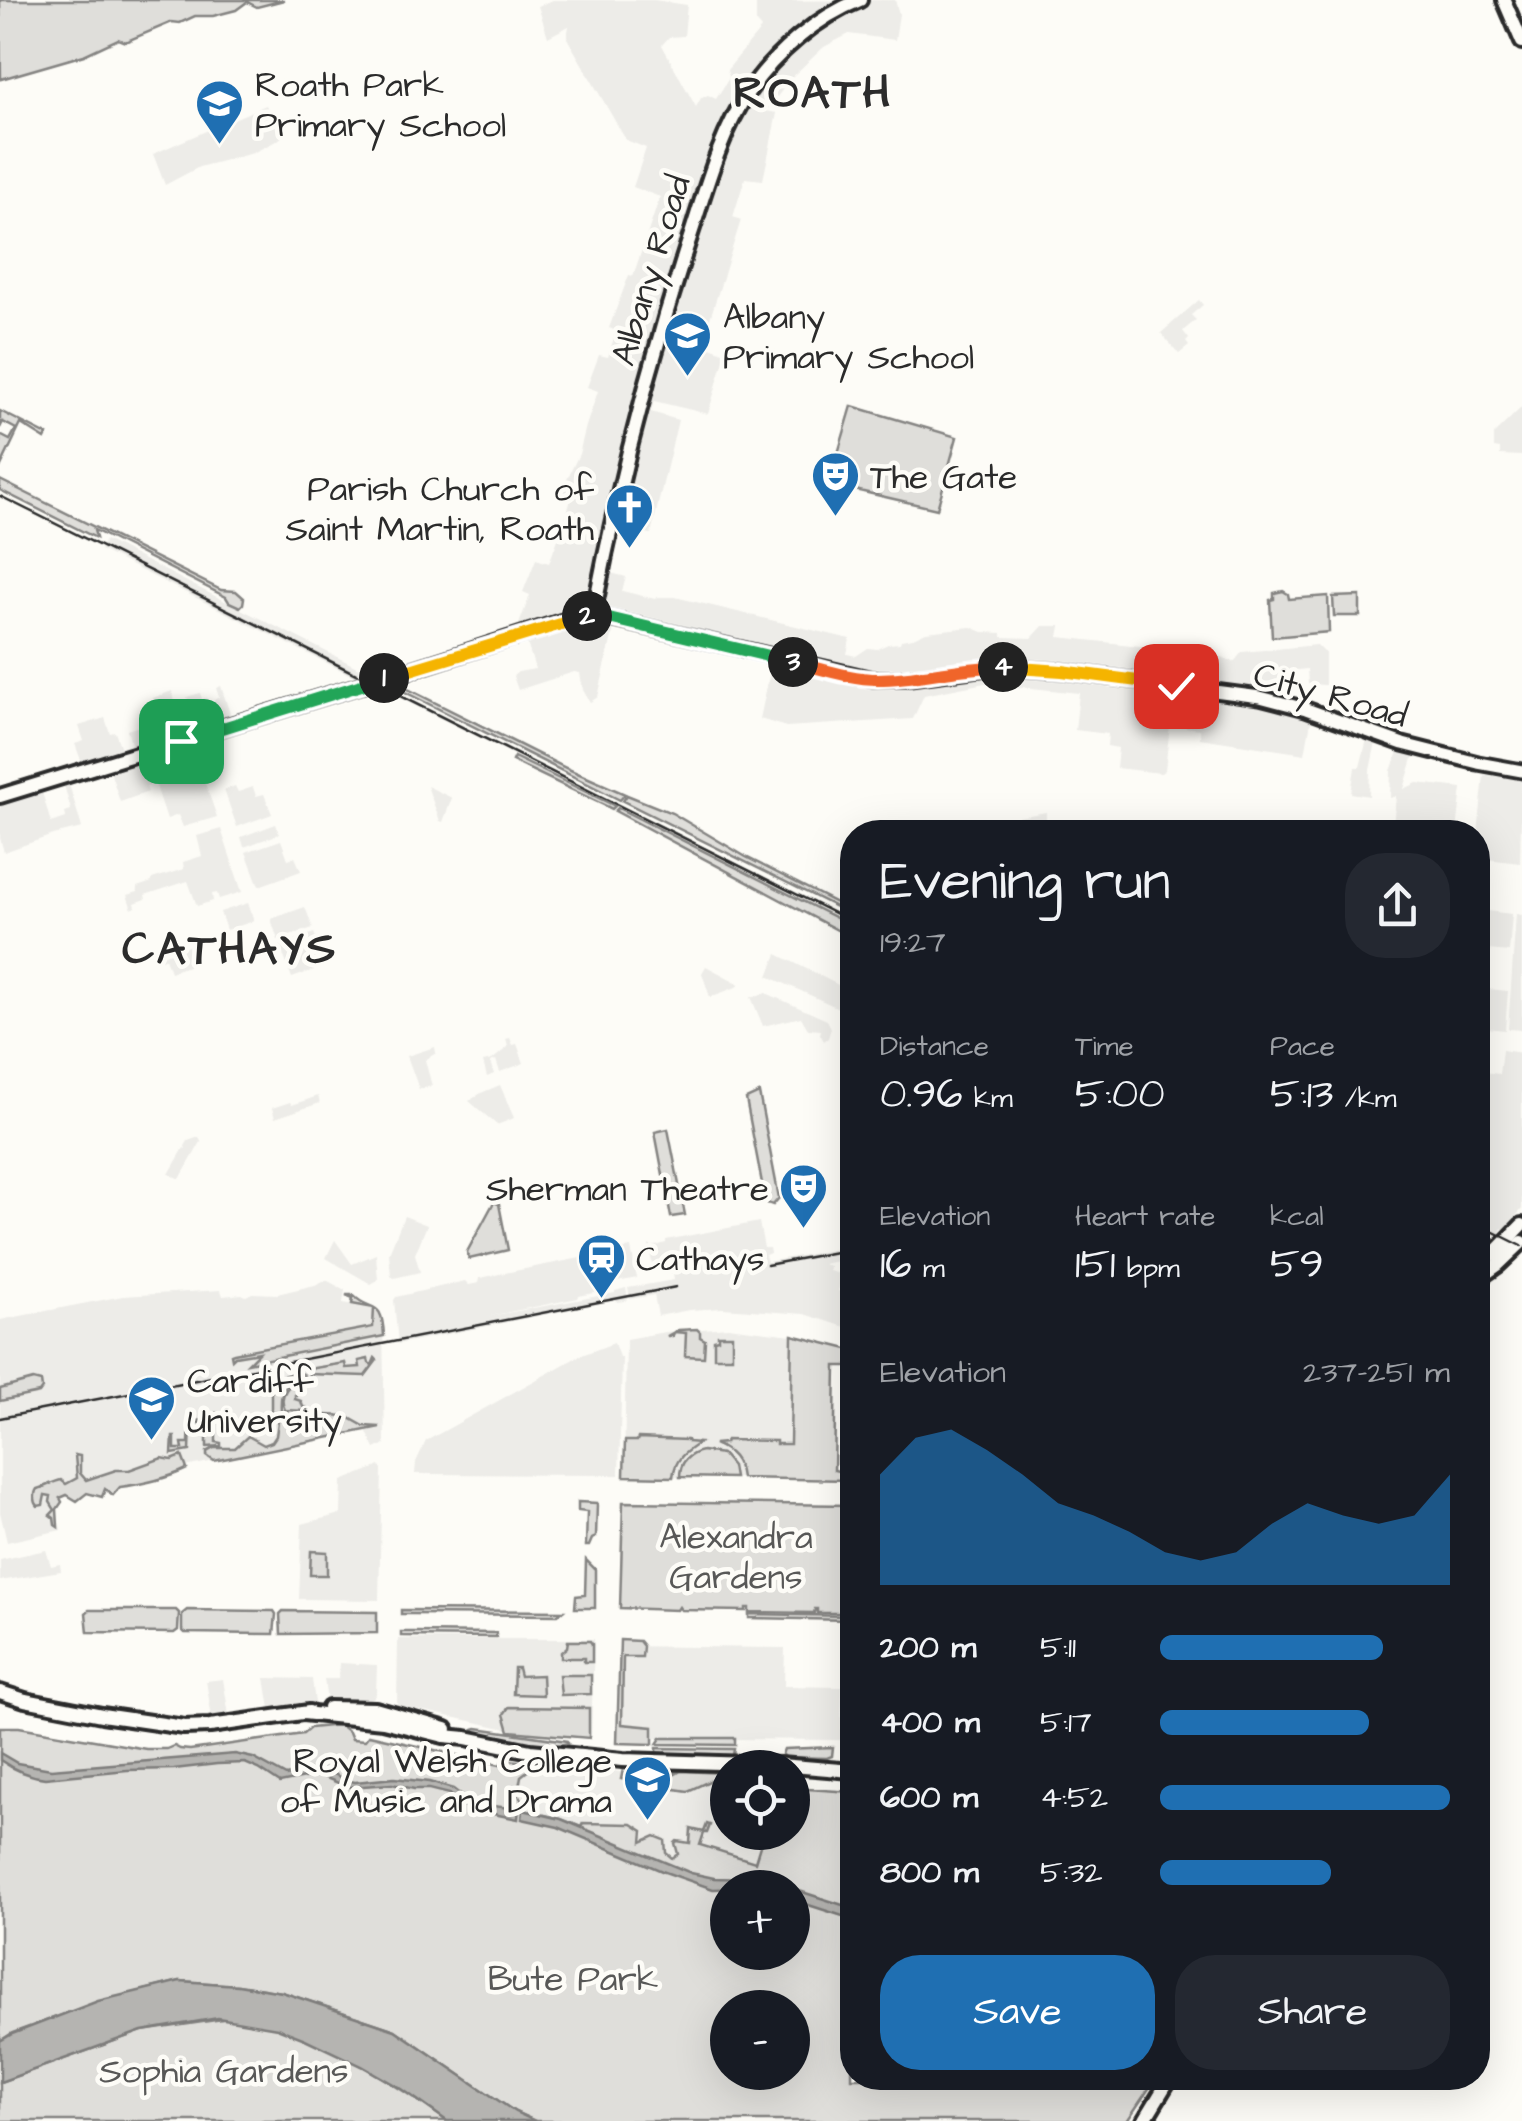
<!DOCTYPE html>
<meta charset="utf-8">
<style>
:root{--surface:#171b24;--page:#242831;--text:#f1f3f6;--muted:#9ea1a6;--accent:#1f6fb2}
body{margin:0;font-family:"Architects Daughter",sans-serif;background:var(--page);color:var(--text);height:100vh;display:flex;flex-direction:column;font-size:38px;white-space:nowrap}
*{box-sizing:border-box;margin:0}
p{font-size:32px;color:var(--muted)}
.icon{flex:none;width:55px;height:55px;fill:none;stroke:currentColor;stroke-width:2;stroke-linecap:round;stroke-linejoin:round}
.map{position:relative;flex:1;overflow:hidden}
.drawer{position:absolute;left:840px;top:820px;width:650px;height:1270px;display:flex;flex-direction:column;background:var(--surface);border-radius:40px;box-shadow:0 10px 40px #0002}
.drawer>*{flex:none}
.buttons{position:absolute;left:710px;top:1750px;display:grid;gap:20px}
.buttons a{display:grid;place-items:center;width:100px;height:100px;border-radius:50%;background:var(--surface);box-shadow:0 10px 40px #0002;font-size:50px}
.pin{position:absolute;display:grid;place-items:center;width:85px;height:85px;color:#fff;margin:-42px;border-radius:20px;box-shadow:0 5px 15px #0006}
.km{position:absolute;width:50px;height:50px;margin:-25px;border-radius:50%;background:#222;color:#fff;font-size:28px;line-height:50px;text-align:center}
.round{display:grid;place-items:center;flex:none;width:105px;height:105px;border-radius:40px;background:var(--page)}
.headline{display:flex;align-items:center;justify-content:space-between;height:170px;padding:0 40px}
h1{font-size:55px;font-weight:600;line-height:75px}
.metrics{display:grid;grid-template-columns:repeat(3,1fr);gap:15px;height:170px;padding:10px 40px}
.metrics div{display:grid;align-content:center}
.metrics b{font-size:42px;font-weight:600}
.metrics small{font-size:28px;font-weight:400}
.metrics p{font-size:28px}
.chart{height:280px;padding:20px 40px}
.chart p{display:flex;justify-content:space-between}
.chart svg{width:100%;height:180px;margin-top:10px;fill:var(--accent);opacity:.7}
.action{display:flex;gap:20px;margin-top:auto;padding:20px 40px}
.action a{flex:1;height:115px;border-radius:40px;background:var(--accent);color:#fff;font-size:40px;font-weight:600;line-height:115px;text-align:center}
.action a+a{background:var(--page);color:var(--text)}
ul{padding:0 40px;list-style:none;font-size:32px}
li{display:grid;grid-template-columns:160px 120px 1fr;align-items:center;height:75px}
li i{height:25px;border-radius:12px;background:var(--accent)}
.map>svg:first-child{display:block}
.built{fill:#edece8}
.green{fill:#dfdeda;stroke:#858482;stroke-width:2.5;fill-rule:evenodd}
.water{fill:#b5b4b1;stroke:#7e7d7b;stroke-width:2.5}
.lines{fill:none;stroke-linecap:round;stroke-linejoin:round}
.secondary-casing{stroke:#2b2b2b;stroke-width:19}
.primary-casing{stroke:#2b2b2b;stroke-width:20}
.secondary{stroke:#fdfcf7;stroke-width:11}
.primary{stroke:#fdfcf7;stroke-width:12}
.rail{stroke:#2b2b2b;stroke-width:2.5}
.primary-bridge-casing{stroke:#2b2b2b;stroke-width:20;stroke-linecap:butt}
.primary-bridge{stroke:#fdfcf7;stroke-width:12}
.split-1-casing{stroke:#fff;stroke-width:20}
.split-2-casing{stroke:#fff;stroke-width:20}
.split-3-casing{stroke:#fff;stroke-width:20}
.split-4-casing{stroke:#fff;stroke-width:20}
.split-5-casing{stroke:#fff;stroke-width:20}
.split-1{stroke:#22a559;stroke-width:12}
.split-2{stroke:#f5b400;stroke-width:12}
.split-3{stroke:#22a559;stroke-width:12}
.split-4{stroke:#f0652b;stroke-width:12}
.split-5{stroke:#f5b400;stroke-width:12}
.labels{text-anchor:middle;stroke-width:9;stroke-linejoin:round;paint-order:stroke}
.poi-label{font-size:35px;fill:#2b2b2b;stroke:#fdfcf7;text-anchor:start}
.street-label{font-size:35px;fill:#2b2b2b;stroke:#fdfcf7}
.park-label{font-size:35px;fill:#585857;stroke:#fdfcf7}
.district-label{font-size:45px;font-weight:bold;letter-spacing:2.5px;fill:#2b2b2b;stroke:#fdfcf7}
</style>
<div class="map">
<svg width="1522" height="2121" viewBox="0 0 1522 2121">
<rect width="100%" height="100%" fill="#fdfcf7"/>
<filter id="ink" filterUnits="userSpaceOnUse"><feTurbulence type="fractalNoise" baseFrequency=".01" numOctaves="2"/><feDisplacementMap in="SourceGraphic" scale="20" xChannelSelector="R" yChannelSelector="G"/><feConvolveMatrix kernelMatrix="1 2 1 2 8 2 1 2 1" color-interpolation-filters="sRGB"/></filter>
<g filter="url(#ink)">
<g class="built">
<polygon points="553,0 654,0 687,5 684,36 669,37 662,45 696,107 701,98 708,95 716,99 729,78 727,70 761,29 756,23 756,1 895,0 899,14 895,40 849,34 824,47 794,75 766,111 777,113 763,180 745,178 733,217 741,220 702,344 726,353 708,414 654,401 651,412 678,420 651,534 621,528 611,573 626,577 622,591 655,599 657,597 675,597 850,639 847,654 856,656 868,648 877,649 888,644 900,643 901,640 913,638 926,632 971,627 983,632 1002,633 1002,637 1032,638 1043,626 1061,626 1059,637 1167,649 1182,660 1222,657 1234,662 1242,652 1317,645 1325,653 1325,685 1308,684 1307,669 1288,671 1290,696 1314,705 1305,754 1200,738 1200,729 1170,725 1165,770 1161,773 1116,768 1118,748 1107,746 1108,734 1075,730 1079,693 985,683 924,695 913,719 786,727 760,719 773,657 616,619 598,697 590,702 583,690 580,673 574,672 518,690 513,676 518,672 535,669 522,627 518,627 530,595 523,592 536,559 549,563 564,523 572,496 561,492 579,454 586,426 598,391 587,387 599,355 608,357 616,331 609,328 629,275 633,276 660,197 633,187 646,148 626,140 567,38 569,26 548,37 538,6"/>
<polygon points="266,105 274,123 280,121 285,134 278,140 253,153 199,167 165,185 153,154"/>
<polygon points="1199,300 1203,305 1191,315 1196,320 1183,331 1189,339 1186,342 1189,346 1179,354 1161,333"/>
<polygon points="1522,407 1522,456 1500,455 1500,449 1494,448 1494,434"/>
<polygon points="105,540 197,587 369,673 355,677 100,550"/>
<polygon points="221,686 231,717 198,727 187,697 200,693 202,699 207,698 209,704 213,703 214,700 219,697 216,688"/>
<polygon points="172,691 184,732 132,747 127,730 160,719 153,698"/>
<polygon points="105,718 110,733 115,732 122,751 82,763 75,744 84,741 79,726"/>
<polygon points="1367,739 1376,742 1370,770 1369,796 1351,793 1355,767 1360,767"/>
<polygon points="190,747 193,749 217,817 183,827 178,815 167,819 155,783 183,773 176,751"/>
<polygon points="1399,749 1414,755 1404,789 1417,783 1462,788 1457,831 1393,825 1396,796 1390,798 1391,771"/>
<polygon points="144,760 151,784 146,786 148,792 120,802 110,771"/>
<polygon points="1484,775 1522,779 1520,863 1478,858 1478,834"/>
<polygon points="69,784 82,828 53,835 4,852 0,838 0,805 42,792 51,823 66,818 65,812 71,810 64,785"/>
<polygon points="235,786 238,792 253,787 256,796 264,794 272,814 237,827 224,790"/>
<polygon points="427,786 452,798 443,822 440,821"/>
<polygon points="1046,812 1046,832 1007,832 1007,819"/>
<polygon points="276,824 279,834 244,847 241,837"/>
<polygon points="221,829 242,892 219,899 217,893 212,894 213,901 197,906 188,881 145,895 146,899 135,903 136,907 132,909 127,895 138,892 137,887 152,882 152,879 184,869 183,862 202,856 197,836"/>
<polygon points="281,840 288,859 295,857 301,871 259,886 246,852"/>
<polygon points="248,903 254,921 226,930 220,912"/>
<polygon points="305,907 313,928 278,940 271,919"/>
<polygon points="1478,910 1512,914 1509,952 1478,949"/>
<polygon points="1516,914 1522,915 1522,1030 1508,1029"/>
<polygon points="314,933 325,960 312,964 314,970 292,978 280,946"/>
<polygon points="191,945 197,963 170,972 165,958 160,959 159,956"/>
<polygon points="777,954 852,992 845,1011 768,976"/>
<polygon points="706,966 738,983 739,986 710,997 702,973"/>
<polygon points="1478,988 1508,991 1505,1030 1478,1027"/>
<polygon points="766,993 827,1020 831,1028 828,1038 824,1041 820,1034 821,1030 808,1029 801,1017 763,1026 751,997"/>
<polygon points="510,1038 513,1045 517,1044 524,1063 500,1072 496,1060 490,1062 494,1074 487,1077 483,1062 492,1060 508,1047 506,1039"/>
<polygon points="435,1047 436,1053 425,1060 432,1086 419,1089 407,1056"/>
<polygon points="1478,1047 1487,1048 1484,1072 1499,1074 1502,1050 1522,1053 1522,1209 1505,1229 1502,1228 1497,1238 1478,1229"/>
<polygon points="500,1085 514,1118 497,1125 469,1101 481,1093"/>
<polygon points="318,1096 320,1103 275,1118 272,1108 290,1102 292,1105"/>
<polygon points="199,1137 201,1142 180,1179 169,1174 184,1148 186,1149 185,1146 188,1141"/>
<polygon points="404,1216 427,1225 415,1254 420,1272 394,1278 391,1276 389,1253"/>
<polygon points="759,1222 764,1248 769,1248 770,1253 765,1255 767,1262 852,1246 852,1258 823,1264 830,1266 829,1271 843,1275 838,1291 852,1296 852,1329 804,1314 723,1308 689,1310 658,1316 654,1295 630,1299 628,1288 674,1280 673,1273 667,1274 664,1266 653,1270 649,1245 652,1247 666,1243 666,1240"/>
<polygon points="335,1240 352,1264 376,1254 378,1280 371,1284 326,1258"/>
<polygon points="631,1248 637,1278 612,1283 604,1287 605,1291 579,1296 578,1298 485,1317 615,1293 615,1291 626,1288 628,1299 626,1301 617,1302 616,1300 398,1344 394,1300 396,1297 465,1281 469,1285 479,1283 480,1278"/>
<polygon points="323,1281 328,1281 345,1290 343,1303 374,1308 374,1327 383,1325 385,1444 375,1449 366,1430 53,1494 61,1530 7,1542 0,1512 0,1320 123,1296 221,1290 223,1296 242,1294 246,1296 252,1293 277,1294 315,1285"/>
<polygon points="728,1327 792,1335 788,1479 624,1476 626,1339 665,1332"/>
<polygon points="614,1343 619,1357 622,1357 619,1475 415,1474 416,1462 426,1441 579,1356"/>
<polygon points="380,1466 382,1469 379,1600 299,1599 302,1524 341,1514 342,1481"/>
<polygon points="46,1550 51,1566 60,1564 61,1571 0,1581 0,1560"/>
<polygon points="398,1639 594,1639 591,1739 507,1729 397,1705"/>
<polygon points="621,1646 785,1648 784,1686 842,1687 841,1740 618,1738"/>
<polygon points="339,1663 377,1665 376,1694 373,1698 367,1701 327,1702 324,1679 338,1679"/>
<polygon points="265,1678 312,1679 315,1703 270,1709"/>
<polygon points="223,1679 229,1715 212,1718 206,1681"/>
<polygon points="503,1759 622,1772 623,1769 727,1773 728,1832 764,1833 750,1879 714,1878 561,1819 523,1810 524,1805 518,1793 518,1784 497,1764 501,1765"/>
</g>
<g class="green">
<polygon points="0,0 284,0 257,7 247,2 236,10 213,16 195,16 180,23 172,22 125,42 118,39 84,55 1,79"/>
<polygon points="852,406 957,437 937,509 829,484"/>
<polygon points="0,411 47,435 45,439 21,424 0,468 0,435 10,440 16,429 3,422 0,428"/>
<polygon points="0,480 221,590 236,591 244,598 243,604 240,607 229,602 226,597 94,530 96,538 0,490"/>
<polygon points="1283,591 1288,594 1289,599 1328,596 1329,632 1272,637 1270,600 1274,599 1274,593"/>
<polygon points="1360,596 1360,616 1334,616 1333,597"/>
<polygon points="394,682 566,768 625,794 620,800 389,684"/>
<polygon points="514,757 615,806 612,809 512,761"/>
<polygon points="627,795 672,813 746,857 852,911 852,915 623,801"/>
<polygon points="618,808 852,926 852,938 615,811"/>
<polygon points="759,1093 779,1198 773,1205 767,1203 765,1199 746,1099"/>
<polygon points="668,1129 685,1215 671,1217 655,1132"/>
<polygon points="494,1202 499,1204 508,1250 469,1259 467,1252"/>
<path d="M346 1295H353C371 1314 382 1296 384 1336L248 1363 259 1352 235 1356 232 1359 231 1354 234 1353 373 1327 374 1308 352 1304 353 1298Z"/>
<polygon points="678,1330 697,1329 700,1332 700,1337 705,1340 704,1357 685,1356 686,1333 674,1332 673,1336 667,1336"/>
<polygon points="718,1335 732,1335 732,1357 714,1357 714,1340 718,1339"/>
<path d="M792 1335 852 1350V1366H836L834 1470 843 1472 850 1480 741 1478C739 1460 731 1451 714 1444L725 1443 726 1440 776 1441V1444H790Z"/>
<polygon points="375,1358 377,1360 365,1376 309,1374 310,1370 314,1368 345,1363 346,1368 360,1367 359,1361 368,1359 369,1363 372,1365"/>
<path d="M296 1372 302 1374C281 1384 280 1394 281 1412H271V1393L272 1391 270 1385 272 1379Z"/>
<path d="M304 1376 305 1384 300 1394 295 1395V1399L301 1401 303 1407 307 1408V1411L285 1410C277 1395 290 1382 304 1376Z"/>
<polygon points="33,1380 41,1382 42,1389 39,1393 0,1401 0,1389"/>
<polygon points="216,1413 216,1442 221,1443 221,1446 207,1447 207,1423 191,1423 190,1451 172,1454 173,1437 175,1437 175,1449 183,1449 182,1443 189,1443 190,1420 209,1421 208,1414"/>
<polygon points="279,1414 307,1417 307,1414 346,1416 364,1426 380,1427 214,1461 207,1456 207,1452 214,1448 235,1448 248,1436 264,1445 272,1442 276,1436"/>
<path d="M638 1438 687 1440 688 1442 699 1443C685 1452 675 1459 673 1477L624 1476 625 1441H637Z"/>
<path d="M702 1451 722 1454 732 1466 734 1478 680 1477C680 1462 688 1454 702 1451Z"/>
<path d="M75 1455 80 1456V1473L86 1480 116 1470H129L162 1458 172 1460 182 1456 187 1469C168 1478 144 1484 120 1487L113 1495 105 1489 102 1497 87 1493 77 1501 67 1495 60 1498 62 1502 57 1509 58 1527 55 1525 54 1518 50 1515 55 1510 50 1502 51 1496 45 1495 43 1505 38 1506C34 1502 34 1493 37 1489 46 1487 52 1482 61 1480L66 1484 77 1478Z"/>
<polygon points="578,1502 597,1503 596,1537 592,1539 589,1546 586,1546 587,1512 578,1511"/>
<polygon points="623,1502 852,1505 852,1613 817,1613 817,1609 815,1609 814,1613 749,1612 749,1608 746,1608 746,1611 681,1610 679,1607 677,1610 620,1608"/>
<polygon points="311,1551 327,1552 327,1575 310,1575"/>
<polygon points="586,1560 595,1569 595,1608 575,1608 576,1596 585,1595"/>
<polygon points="89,1610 176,1610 179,1613 178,1630 174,1633 88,1632 86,1613"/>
<polygon points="187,1610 274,1611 276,1614 274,1634 185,1633 182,1630 182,1614"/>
<polygon points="401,1610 563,1611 558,1615 410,1614 401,1614"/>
<polygon points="283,1611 377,1612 377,1633 281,1634 280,1614"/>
<polygon points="749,1614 852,1616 852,1620 749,1618"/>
<polygon points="401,1632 413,1632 496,1633 496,1637 401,1636"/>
<polygon points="620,1640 639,1641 643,1646 642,1657 623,1657 622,1724 653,1727 653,1744 617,1743"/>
<polygon points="568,1641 590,1641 592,1644 592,1662 584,1662 584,1658 561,1658 561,1652 567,1647"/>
<polygon points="514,1668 518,1668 520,1676 542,1675 543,1695 513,1694"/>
<polygon points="559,1675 591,1675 591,1694 561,1695"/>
<polygon points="509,1707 589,1708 589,1738 509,1731 504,1714"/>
<path d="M340 1725 349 1732 352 1739 365 1740 369 1735 500 1765 503 1759 548 1765 549 1767 530 1769 521 1776 518 1793 524 1805V1810L561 1819 581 1827 583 1823 632 1824 643 1831 642 1842 655 1836 665 1840 666 1853 672 1858 678 1854 675 1843 677 1841 690 1843 691 1829 704 1832 707 1824 710 1825 707 1833H704L700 1845 755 1862 764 1833 792 1832 793 1788 852 1792V2078H1156L1127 2121H534L515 2112 395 2030 282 1992 238 1985 180 1981 98 2002 12 2033 0 2041V1727H19L146 1749H167L174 1746 180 1749 190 1750 303 1734 310 1728ZM728 1888H792V1952H728ZM728 2008H792V2072H728Z"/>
<path d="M477 1728 567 1741 568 1743C539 1751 505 1739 477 1734L474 1729Z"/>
<polygon points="661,1738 735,1738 735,1745 657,1744"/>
<polygon points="833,1747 832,1756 827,1758 785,1757 782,1754 784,1749"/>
<polygon points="657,1748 734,1749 733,1755 729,1756 659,1755 657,1753"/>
<polygon points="623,1769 676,1772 651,1785 621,1779"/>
<polygon points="681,1771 727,1773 727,1777 718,1777 688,1791 654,1786"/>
<path d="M236 2017C254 2023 273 2025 290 2031 346 2053 399 2086 447 2121H0V2082L142 2031Z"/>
</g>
<g class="water">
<path d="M0 1753 17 1763 51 1769 235 1754 253 1758 286 1776 313 1769 328 1771 346 1780 355 1782 394 1778 429 1782 453 1789 466 1799 476 1804 519 1809 518 1819 469 1809 449 1794 429 1789H414L392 1784 348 1787 319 1775 280 1783 259 1769 245 1763 217 1764 174 1769 127 1770 45 1778C28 1776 14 1770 0 1760Z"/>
<polygon points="523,1810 561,1819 691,1873 714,1878 750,1879 787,1887 713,1889 662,1871 558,1827 522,1819"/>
<polygon points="793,1889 852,1908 852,1919 793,1900"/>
<polygon points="180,1981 238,1985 282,1992 395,2030 515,2112 535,2121 447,2121 402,2089 362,2066 305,2039 277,2028 218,2018 142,2031 0,2082 0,2041 12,2034 98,2001"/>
</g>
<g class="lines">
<defs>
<polyline id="secondary" points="593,615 873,679 910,678 995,667 1062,671 1260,697 1306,709 1403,744 1478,763 1522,771"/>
<g id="primary">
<polyline points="1504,0 1522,42"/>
<path d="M386 678 564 621 593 615C618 485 651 357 692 231 707 184 721 133 749 91 775 53 817 17 860 0"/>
<polyline points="0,796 361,685"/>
<polyline points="1478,1263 1495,1253 1522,1225"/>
<polyline points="1478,1279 1499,1264 1522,1242"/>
<polyline points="0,1692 25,1700 102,1715 184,1727 210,1726 309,1712"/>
<polyline points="329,1708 375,1709 446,1729"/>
<polyline points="303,1713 383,1721 444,1736 466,1738 530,1751 623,1760 780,1765 852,1771"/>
<polyline points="1144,2121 1170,2078"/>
</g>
</defs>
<use href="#secondary" class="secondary-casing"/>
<use href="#primary" class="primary-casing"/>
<use href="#secondary" class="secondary"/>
<use href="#primary" class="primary"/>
<g class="rail">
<polyline points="0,496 852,922"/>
<polyline points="1478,1224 1522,1246"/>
<polyline points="767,1265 852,1249"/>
<polyline points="0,1418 676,1287"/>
</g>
<defs>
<polyline id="primary-bridge" points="361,685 386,678"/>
</defs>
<use href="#primary-bridge" class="primary-bridge-casing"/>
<use href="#primary-bridge" class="primary-bridge"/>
</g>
</g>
<g class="lines" filter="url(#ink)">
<defs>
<polyline id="split-1" points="181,741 384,678"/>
<polyline id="split-2" points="384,678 587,616"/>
<polyline id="split-3" points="587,616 592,614 793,662"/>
<path id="split-4" d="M793 662C820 668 850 679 878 679 920 679 961 666 1003 667"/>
<polyline id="split-5" points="1003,667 1062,671 1176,686"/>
</defs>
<use href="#split-1" class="split-1-casing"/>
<use href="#split-2" class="split-2-casing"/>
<use href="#split-3" class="split-3-casing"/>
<use href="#split-4" class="split-4-casing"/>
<use href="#split-5" class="split-5-casing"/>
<use href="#split-1" class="split-1"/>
<use href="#split-2" class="split-2"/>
<use href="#split-3" class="split-3"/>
<use href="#split-4" class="split-4"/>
<use href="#split-5" class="split-5"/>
</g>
<defs>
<symbol id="school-pin" viewBox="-11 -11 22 30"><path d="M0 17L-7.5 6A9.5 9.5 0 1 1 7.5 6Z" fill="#1f6fb2" stroke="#fdfcf7"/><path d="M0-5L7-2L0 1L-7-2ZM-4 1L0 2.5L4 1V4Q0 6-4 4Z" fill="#fff"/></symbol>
<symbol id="theatre-pin" viewBox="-11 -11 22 30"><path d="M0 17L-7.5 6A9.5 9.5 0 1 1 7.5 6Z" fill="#1f6fb2" stroke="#fdfcf7"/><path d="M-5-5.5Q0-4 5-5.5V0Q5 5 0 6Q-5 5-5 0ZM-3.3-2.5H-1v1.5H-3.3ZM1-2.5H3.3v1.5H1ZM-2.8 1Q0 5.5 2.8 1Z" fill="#fff"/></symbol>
<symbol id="church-pin" viewBox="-11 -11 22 30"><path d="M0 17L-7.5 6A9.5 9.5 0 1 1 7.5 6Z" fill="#1f6fb2" stroke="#fdfcf7"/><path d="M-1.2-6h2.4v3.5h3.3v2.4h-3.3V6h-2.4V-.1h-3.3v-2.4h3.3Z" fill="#fff"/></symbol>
<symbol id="station-pin" viewBox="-11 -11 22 30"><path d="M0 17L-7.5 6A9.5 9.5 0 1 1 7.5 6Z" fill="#1f6fb2" stroke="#fdfcf7"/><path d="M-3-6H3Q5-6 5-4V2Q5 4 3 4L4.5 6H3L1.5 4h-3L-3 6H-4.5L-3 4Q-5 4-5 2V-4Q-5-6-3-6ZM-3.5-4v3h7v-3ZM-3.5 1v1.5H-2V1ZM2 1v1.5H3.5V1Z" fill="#fff"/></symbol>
<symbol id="university-pin" viewBox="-11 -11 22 30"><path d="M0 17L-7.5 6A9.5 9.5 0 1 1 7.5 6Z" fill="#1f6fb2" stroke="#fdfcf7"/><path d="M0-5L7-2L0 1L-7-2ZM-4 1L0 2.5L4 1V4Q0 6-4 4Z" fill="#fff"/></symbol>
</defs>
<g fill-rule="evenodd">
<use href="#school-pin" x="192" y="76" width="55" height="75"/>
<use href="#school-pin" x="660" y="308" width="55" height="75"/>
<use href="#theatre-pin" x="808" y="448" width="55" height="75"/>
<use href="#church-pin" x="602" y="480" width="55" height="75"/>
<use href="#theatre-pin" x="776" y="1160" width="55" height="75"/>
<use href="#station-pin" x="574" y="1230" width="55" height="75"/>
<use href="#university-pin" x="124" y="1372" width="55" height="75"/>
<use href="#university-pin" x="620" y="1752" width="55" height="75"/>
</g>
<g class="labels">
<g class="poi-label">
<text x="255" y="96">Roath Park<tspan x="255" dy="40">Primary School</tspan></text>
<text x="723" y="328">Albany<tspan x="723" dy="40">Primary School</tspan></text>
<text x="870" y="488">The Gate</text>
<text x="594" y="500" text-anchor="end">Parish Church of<tspan x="594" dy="40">Saint Martin, Roath</tspan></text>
<text x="769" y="1200" text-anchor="end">Sherman Theatre</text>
<text x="636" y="1270">Cathays</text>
<text x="187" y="1392">Cardiff<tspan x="187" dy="40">University</tspan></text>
<text x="612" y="1772" text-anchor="end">Royal Welsh College<tspan x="612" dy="40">of Music and Drama</tspan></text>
</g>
<g class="street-label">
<text transform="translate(650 270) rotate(-73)" y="12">Albany Road</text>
<text transform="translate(1331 694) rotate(16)" y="12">City Road</text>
</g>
<g class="park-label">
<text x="736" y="1548">Alexandra<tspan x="736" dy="40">Gardens</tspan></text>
<text x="573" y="1990">Bute Park</text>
<text x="224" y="2082">Sophia Gardens</text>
</g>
<g class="district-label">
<text x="813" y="107">ROATH</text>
<text x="230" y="963">CATHAYS</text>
</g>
</g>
</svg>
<div class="buttons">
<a><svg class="icon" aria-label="locate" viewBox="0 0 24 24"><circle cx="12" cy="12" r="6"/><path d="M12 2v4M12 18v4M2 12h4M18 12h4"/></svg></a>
<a>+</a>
<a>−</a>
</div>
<div class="pin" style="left:181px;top:741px;background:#1e9e55"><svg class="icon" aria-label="arrive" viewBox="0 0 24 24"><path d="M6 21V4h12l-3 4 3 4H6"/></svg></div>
<div class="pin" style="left:1176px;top:686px;background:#d93025"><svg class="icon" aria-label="check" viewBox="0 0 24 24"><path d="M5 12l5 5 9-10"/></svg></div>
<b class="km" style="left:384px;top:678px">1</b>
<b class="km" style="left:587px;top:616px">2</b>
<b class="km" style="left:793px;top:662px">3</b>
<b class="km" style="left:1003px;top:667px">4</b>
<section class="drawer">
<div class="headline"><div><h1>Evening run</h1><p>19:27</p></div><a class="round"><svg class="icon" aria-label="share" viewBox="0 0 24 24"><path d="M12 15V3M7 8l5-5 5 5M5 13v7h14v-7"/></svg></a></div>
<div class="metrics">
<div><p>Distance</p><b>0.96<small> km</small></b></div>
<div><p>Time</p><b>5:00</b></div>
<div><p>Pace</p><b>5:13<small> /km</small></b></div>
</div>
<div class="metrics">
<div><p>Elevation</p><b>16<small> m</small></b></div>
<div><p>Heart rate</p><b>151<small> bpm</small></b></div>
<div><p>kcal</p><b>59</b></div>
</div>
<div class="chart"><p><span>Elevation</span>237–251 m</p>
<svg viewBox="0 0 160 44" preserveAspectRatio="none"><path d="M0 44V17L10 8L20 6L30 11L40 17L50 24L60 27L70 31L80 36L90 38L100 36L110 29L120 24L130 27L140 29L150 27L160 17V44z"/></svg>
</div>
<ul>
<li><b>200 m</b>5:11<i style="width:77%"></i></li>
<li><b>400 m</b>5:17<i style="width:72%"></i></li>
<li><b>600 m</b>4:52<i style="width:100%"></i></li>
<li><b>800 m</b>5:32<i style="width:59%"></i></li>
</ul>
<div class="action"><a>Save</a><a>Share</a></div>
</section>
</div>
